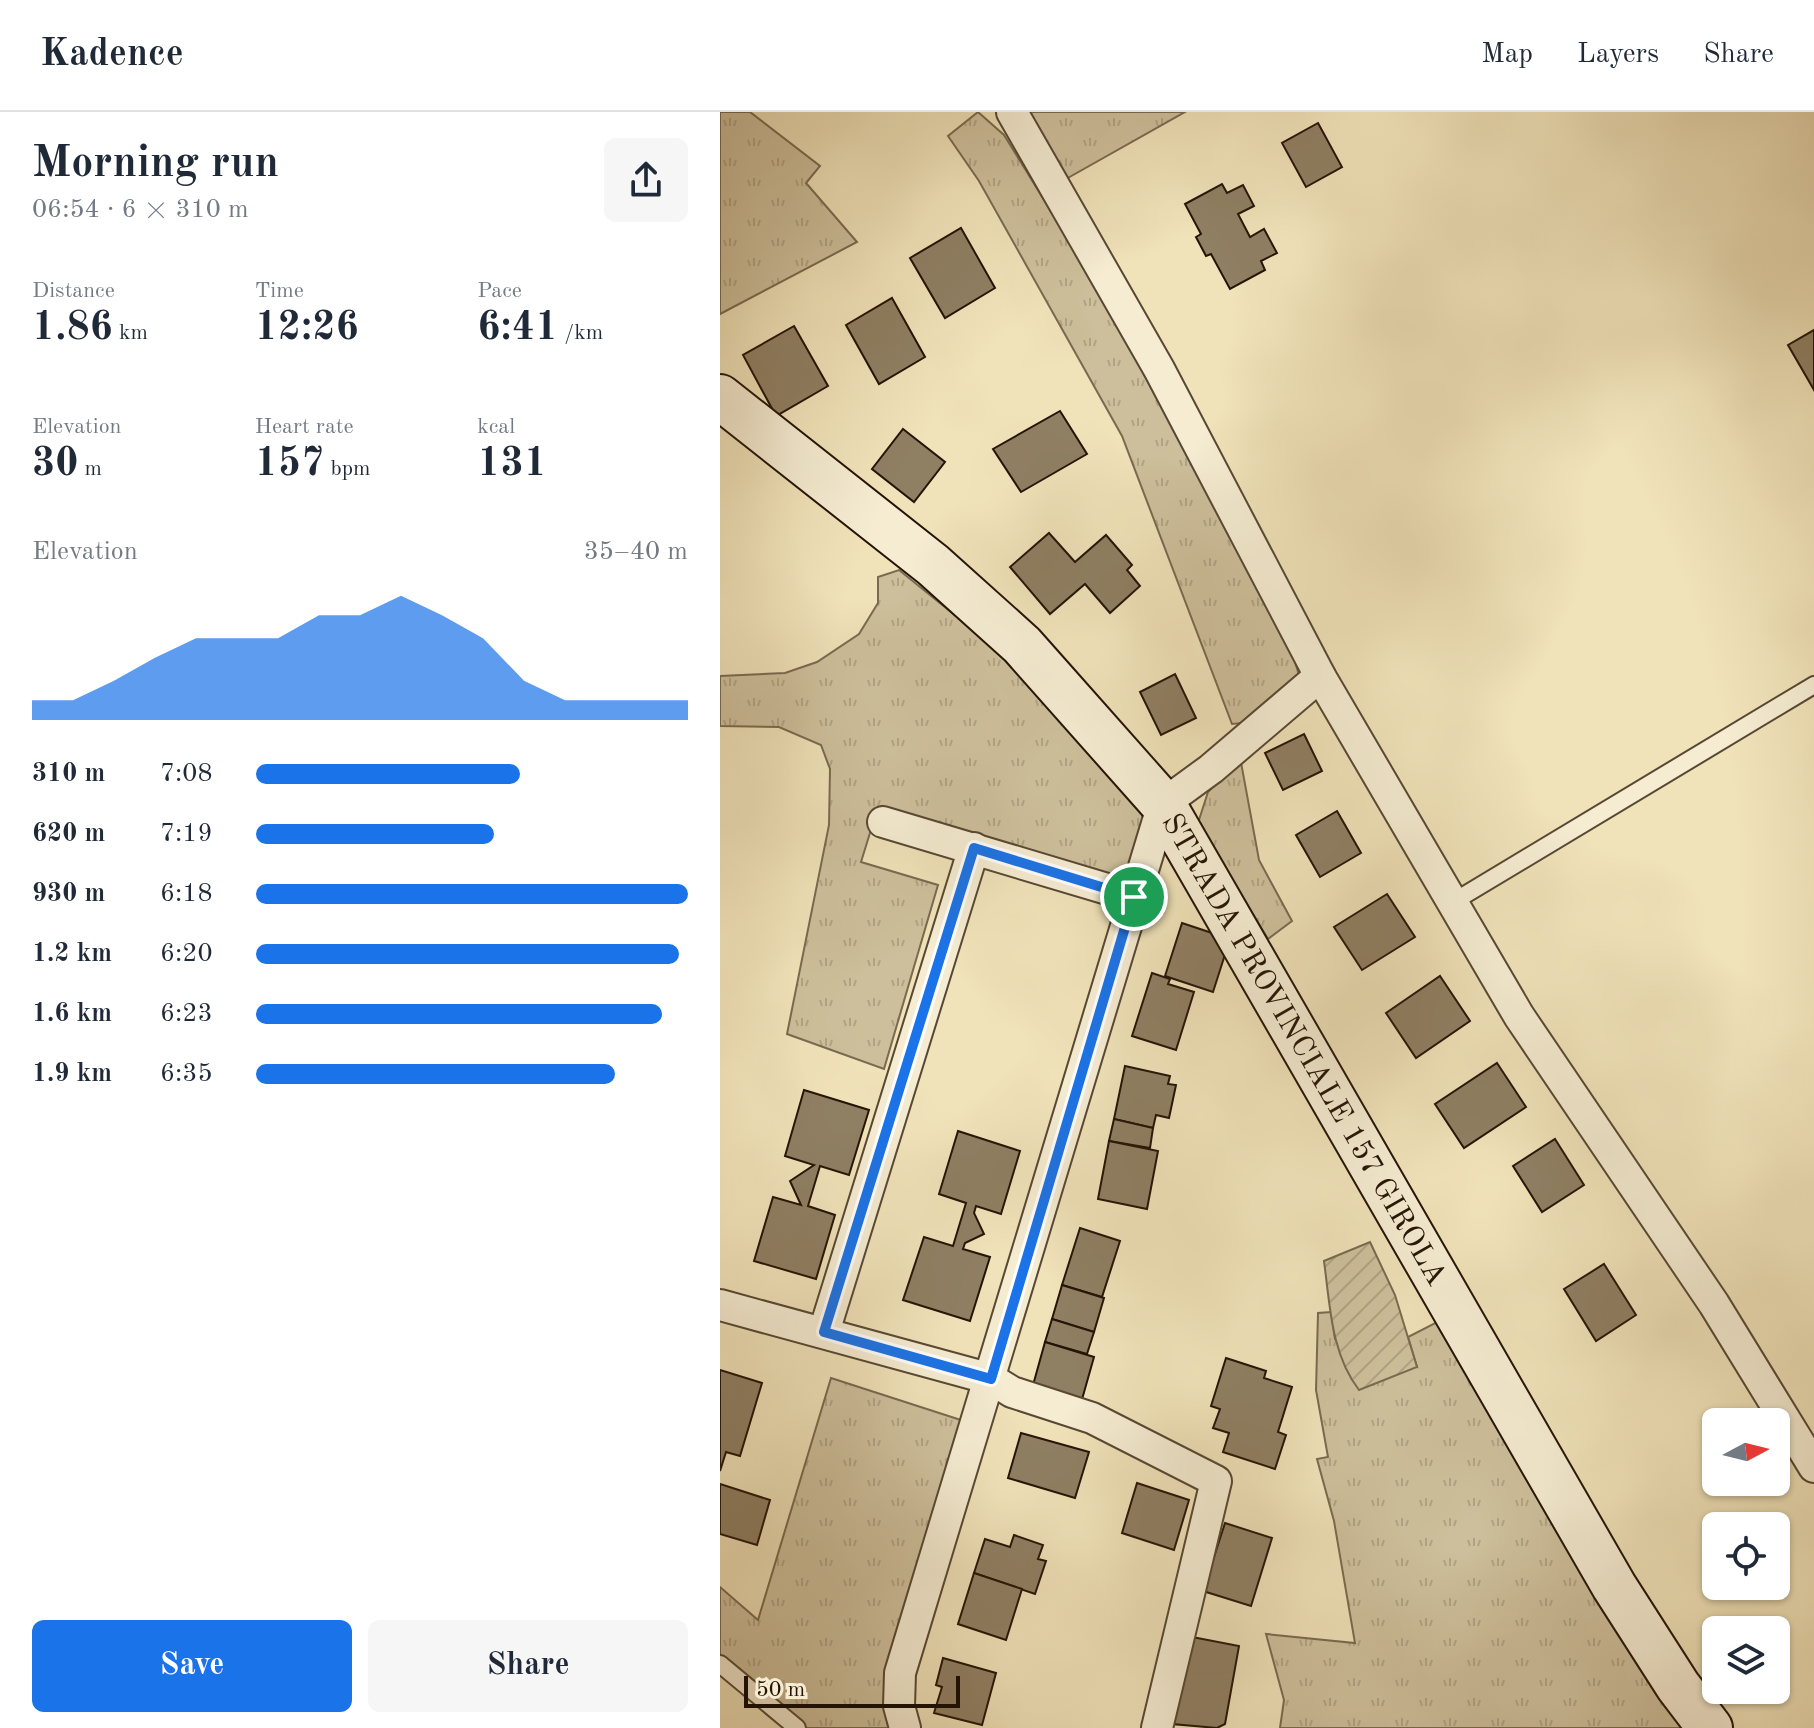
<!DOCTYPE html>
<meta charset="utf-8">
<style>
:root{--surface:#fff;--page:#f6f6f7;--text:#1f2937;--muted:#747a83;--line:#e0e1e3;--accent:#1a73e8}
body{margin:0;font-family:"Old Standard TT",serif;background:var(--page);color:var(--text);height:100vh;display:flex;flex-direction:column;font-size:30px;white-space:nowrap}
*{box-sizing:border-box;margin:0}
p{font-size:26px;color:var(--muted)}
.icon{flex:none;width:44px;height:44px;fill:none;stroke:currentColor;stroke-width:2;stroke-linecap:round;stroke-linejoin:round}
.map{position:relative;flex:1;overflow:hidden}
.side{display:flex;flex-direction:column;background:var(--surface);width:720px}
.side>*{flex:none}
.needle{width:52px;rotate:83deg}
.buttons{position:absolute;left:982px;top:1296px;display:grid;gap:16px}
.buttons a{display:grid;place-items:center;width:88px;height:88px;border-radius:12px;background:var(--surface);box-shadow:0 2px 6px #0004;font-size:40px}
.scale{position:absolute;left:24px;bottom:20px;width:216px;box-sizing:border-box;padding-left:8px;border:4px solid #251406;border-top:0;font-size:22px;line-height:28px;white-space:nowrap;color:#251406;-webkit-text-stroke:6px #f5ecd2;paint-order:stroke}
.pin{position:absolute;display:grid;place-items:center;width:68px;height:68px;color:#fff;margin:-34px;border:4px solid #fff;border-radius:50%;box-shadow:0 2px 8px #0007}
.round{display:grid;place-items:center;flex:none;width:84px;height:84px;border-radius:12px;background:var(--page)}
.overview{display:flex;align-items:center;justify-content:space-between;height:136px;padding:0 32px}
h1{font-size:44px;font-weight:700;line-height:60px}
.stats{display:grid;grid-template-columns:repeat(3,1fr);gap:12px;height:136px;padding:8px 32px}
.stats div{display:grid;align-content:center}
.stats b{font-size:40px;font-weight:700}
.stats small{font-size:22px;font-weight:400}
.stats p{font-size:22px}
.chart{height:224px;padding:16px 32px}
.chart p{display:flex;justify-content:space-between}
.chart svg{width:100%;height:144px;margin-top:8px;fill:var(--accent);opacity:.7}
.primary-button{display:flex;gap:16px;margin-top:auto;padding:16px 32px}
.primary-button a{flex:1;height:92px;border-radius:12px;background:var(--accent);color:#fff;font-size:32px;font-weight:700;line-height:92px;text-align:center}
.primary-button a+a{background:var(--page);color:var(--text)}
ul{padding:0 32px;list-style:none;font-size:26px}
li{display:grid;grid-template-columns:128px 96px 1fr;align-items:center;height:60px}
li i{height:20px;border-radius:10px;background:var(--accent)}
header{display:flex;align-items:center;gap:48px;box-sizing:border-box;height:112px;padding:0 40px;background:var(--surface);border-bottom:2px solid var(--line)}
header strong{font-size:38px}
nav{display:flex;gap:44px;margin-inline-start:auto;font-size:28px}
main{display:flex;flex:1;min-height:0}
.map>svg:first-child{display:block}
.grass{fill:url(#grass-tufts);stroke:#796a50;stroke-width:2}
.garden{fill:url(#garden-furrows);stroke:#796a50;stroke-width:2}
.building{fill:#8f7f63;stroke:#251406;stroke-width:2}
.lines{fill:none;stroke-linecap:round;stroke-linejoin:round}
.lane-casing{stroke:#584833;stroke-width:20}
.street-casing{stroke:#584833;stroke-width:34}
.secondary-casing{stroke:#251406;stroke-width:48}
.lane{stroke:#f5ecd2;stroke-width:16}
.street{stroke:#f5ecd2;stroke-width:30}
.secondary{stroke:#f5ecd2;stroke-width:44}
.route-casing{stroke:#fff;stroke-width:16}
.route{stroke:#1a73e8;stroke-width:10}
.labels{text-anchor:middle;stroke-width:6;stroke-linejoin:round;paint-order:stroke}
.street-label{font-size:30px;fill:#251406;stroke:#f5ecd2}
</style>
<header>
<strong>Kadence</strong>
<nav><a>Map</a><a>Layers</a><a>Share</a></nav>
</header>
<main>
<section class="side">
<div class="overview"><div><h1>Morning run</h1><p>06:54 · 6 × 310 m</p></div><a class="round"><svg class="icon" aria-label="share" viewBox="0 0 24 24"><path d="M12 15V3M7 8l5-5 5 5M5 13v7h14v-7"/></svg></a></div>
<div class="stats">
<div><p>Distance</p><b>1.86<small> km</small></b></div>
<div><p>Time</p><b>12:26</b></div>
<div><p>Pace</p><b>6:41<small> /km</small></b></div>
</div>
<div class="stats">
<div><p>Elevation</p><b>30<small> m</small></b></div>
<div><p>Heart rate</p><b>157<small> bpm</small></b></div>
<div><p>kcal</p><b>131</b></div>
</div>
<div class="chart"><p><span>Elevation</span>35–40 m</p>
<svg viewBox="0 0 160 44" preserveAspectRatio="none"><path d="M0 44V38L10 38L20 32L30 25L40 19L50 19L60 19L70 12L80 12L90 6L100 12L110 19L120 32L130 38L140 38L150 38L160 38V44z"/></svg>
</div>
<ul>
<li><b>310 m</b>7:08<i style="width:61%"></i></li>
<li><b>620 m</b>7:19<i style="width:55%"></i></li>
<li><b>930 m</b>6:18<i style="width:100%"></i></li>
<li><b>1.2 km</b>6:20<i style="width:98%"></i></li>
<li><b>1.6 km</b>6:23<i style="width:94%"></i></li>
<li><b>1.9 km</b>6:35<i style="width:83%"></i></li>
</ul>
<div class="primary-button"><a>Save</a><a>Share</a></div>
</section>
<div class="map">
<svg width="1094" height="1616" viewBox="0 0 1094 1616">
<defs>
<pattern id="grass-tufts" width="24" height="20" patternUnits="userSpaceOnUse" patternTransform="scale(2)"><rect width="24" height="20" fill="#cdbf9b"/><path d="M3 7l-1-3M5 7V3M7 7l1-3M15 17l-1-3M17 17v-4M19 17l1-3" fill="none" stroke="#b0a384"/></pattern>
<pattern id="garden-furrows" width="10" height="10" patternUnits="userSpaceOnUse" patternTransform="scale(2)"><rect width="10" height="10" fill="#cdbf9b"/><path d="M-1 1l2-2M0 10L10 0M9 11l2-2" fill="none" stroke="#b0a384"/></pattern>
</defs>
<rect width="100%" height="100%" fill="#f0e2b9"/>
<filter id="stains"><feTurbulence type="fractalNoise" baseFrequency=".0025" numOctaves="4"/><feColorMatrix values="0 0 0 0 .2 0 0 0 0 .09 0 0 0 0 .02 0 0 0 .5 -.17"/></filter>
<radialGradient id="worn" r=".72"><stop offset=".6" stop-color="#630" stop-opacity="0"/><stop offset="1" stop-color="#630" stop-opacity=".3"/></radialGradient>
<g class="grass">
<polygon points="0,0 30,0 100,54 86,71 137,130 0,202"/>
<polygon points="258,0 284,23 371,164 570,533 579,563 523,611 512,612 402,324 259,69 228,24"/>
<polygon points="304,0 465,0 346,67"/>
<polygon points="179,458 278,538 425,701 414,773 158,695 141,750 218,773 164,957 67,922 109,713 110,657 101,633 59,615 0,614 0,564 65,561 97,550 139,522 158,491 158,465"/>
<polygon points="520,645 539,748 572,809 548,827 478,711 488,680"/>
<polygon points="611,1200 615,1227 697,1255 688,1225 725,1206 966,1616 560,1616 564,1588 546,1522 635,1531 614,1409 597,1347 608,1345 596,1278 598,1201"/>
<polygon points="111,1266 250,1311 176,1616 85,1616 0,1543 0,1475 38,1508"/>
</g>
<path class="garden" d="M650 1130 675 1183 697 1255 639 1278C611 1242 610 1193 604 1149Z"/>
<g class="building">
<polygon points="598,11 622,55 586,75 562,31"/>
<polygon points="502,72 507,81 523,73 534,94 518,102 530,125 544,117 557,141 541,149 545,158 510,177 491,142 486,144 476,125 481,122 465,92"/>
<polygon points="241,116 275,176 225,206 190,146"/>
<polygon points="172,186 205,245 159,272 126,213"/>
<polygon points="74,214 108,274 56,304 23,243"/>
<polygon points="1094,218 1094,278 1068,233"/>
<polygon points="340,299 367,342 301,380 273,337"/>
<polygon points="183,317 225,350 194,390 152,357"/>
<polygon points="329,421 355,450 386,423 412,453 407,458 420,474 390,501 365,472 330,502 290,455"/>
<polygon points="455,562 476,606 441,623 420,580"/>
<polygon points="584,622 602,659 563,678 545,641"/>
<polygon points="617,699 641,741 600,765 576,723"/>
<polygon points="667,782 695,825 642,858 614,815"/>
<polygon points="462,811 510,827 493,880 445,864"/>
<polygon points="432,861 450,867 448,872 474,880 456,938 412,924"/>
<polygon points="720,864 750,909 696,946 666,901"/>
<polygon points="777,951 806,995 744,1036 715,992"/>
<polygon points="405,954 450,964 448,972 456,973 449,1006 436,1003 433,1016 394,1007"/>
<polygon points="84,978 149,998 129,1063 100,1054 88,1094 115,1103 96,1167 34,1149 53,1085 81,1093 70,1069 94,1053 65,1044"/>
<polygon points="394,1007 433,1016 430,1036 389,1029"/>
<polygon points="238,1019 300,1039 281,1102 256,1094 254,1101 264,1122 245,1131 243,1137 270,1145 250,1209 183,1188 204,1125 233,1134 246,1091 219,1082"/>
<polygon points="835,1027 864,1073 822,1100 793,1054"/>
<polygon points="389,1029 438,1039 427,1097 378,1087"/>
<polygon points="360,1116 400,1129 382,1185 342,1173"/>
<polygon points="884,1152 916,1203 876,1229 844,1177"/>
<polygon points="342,1173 384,1186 374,1220 332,1207"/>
<polygon points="332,1207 374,1220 367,1242 325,1230"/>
<polygon points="325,1230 374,1245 359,1298 310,1284"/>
<polygon points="506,1246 546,1259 544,1266 572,1275 558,1320 566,1323 555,1357 503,1340 509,1321 493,1316 500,1297 491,1294"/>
<polygon points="0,1258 42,1271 20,1344 6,1340 0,1359"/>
<polygon points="301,1321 369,1340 355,1386 288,1366"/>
<polygon points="417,1371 469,1388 454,1438 402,1421"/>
<polygon points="0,1372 50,1388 37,1433 0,1422"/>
<polygon points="505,1411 552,1426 531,1494 483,1479"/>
<polygon points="294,1423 323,1433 318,1447 326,1449 315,1482 254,1461 265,1427 290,1435"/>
<polygon points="254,1461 302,1477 286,1528 238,1512"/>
<polygon points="467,1524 519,1534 505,1612 497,1616 452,1612"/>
<polygon points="223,1546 276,1561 262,1613 214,1601 222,1575 216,1573"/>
</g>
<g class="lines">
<defs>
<g id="lane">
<polyline points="733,790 1094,573"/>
<polyline points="0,1552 77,1616"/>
</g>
<g id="street">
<polyline points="292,0 439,257 600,564 799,904 994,1192 1094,1355"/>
<polyline points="163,710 414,785"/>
<polyline points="0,1193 271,1267 292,1280 372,1306 496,1369 437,1616"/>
<polyline points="104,1220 254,736"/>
<polyline points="185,1616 179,1594 180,1561 443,692 491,657 600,564"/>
</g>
<polyline id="secondary" points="0,285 213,453 302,533 443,692 894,1474 958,1574 990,1616"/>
</defs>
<use href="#lane" class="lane-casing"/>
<use href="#street" class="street-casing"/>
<use href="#secondary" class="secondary-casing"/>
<use href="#lane" class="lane"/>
<use href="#street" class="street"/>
<use href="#secondary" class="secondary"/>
</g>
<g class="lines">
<defs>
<polygon id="route" points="254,736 414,785 271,1267 104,1220"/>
</defs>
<use href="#route" class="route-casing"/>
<use href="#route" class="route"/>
</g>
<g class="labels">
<g class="street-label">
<text transform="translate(585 937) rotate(60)" y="10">STRADA PROVINCIALE 157 GIROLA</text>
</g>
</g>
<rect width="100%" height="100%" filter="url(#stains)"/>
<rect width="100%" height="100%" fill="url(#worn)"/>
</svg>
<div class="buttons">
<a><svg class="needle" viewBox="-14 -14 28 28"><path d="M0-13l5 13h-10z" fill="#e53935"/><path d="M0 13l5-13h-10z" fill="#747a83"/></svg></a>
<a><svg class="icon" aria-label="locate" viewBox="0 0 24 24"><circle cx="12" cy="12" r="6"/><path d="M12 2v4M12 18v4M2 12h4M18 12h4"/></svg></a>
<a><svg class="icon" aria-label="layers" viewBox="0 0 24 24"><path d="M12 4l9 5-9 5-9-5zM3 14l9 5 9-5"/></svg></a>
</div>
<div class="scale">50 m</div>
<div class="pin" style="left:414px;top:785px;background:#1e9e55"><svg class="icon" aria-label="arrive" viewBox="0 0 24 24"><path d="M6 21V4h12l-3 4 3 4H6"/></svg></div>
</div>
</main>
